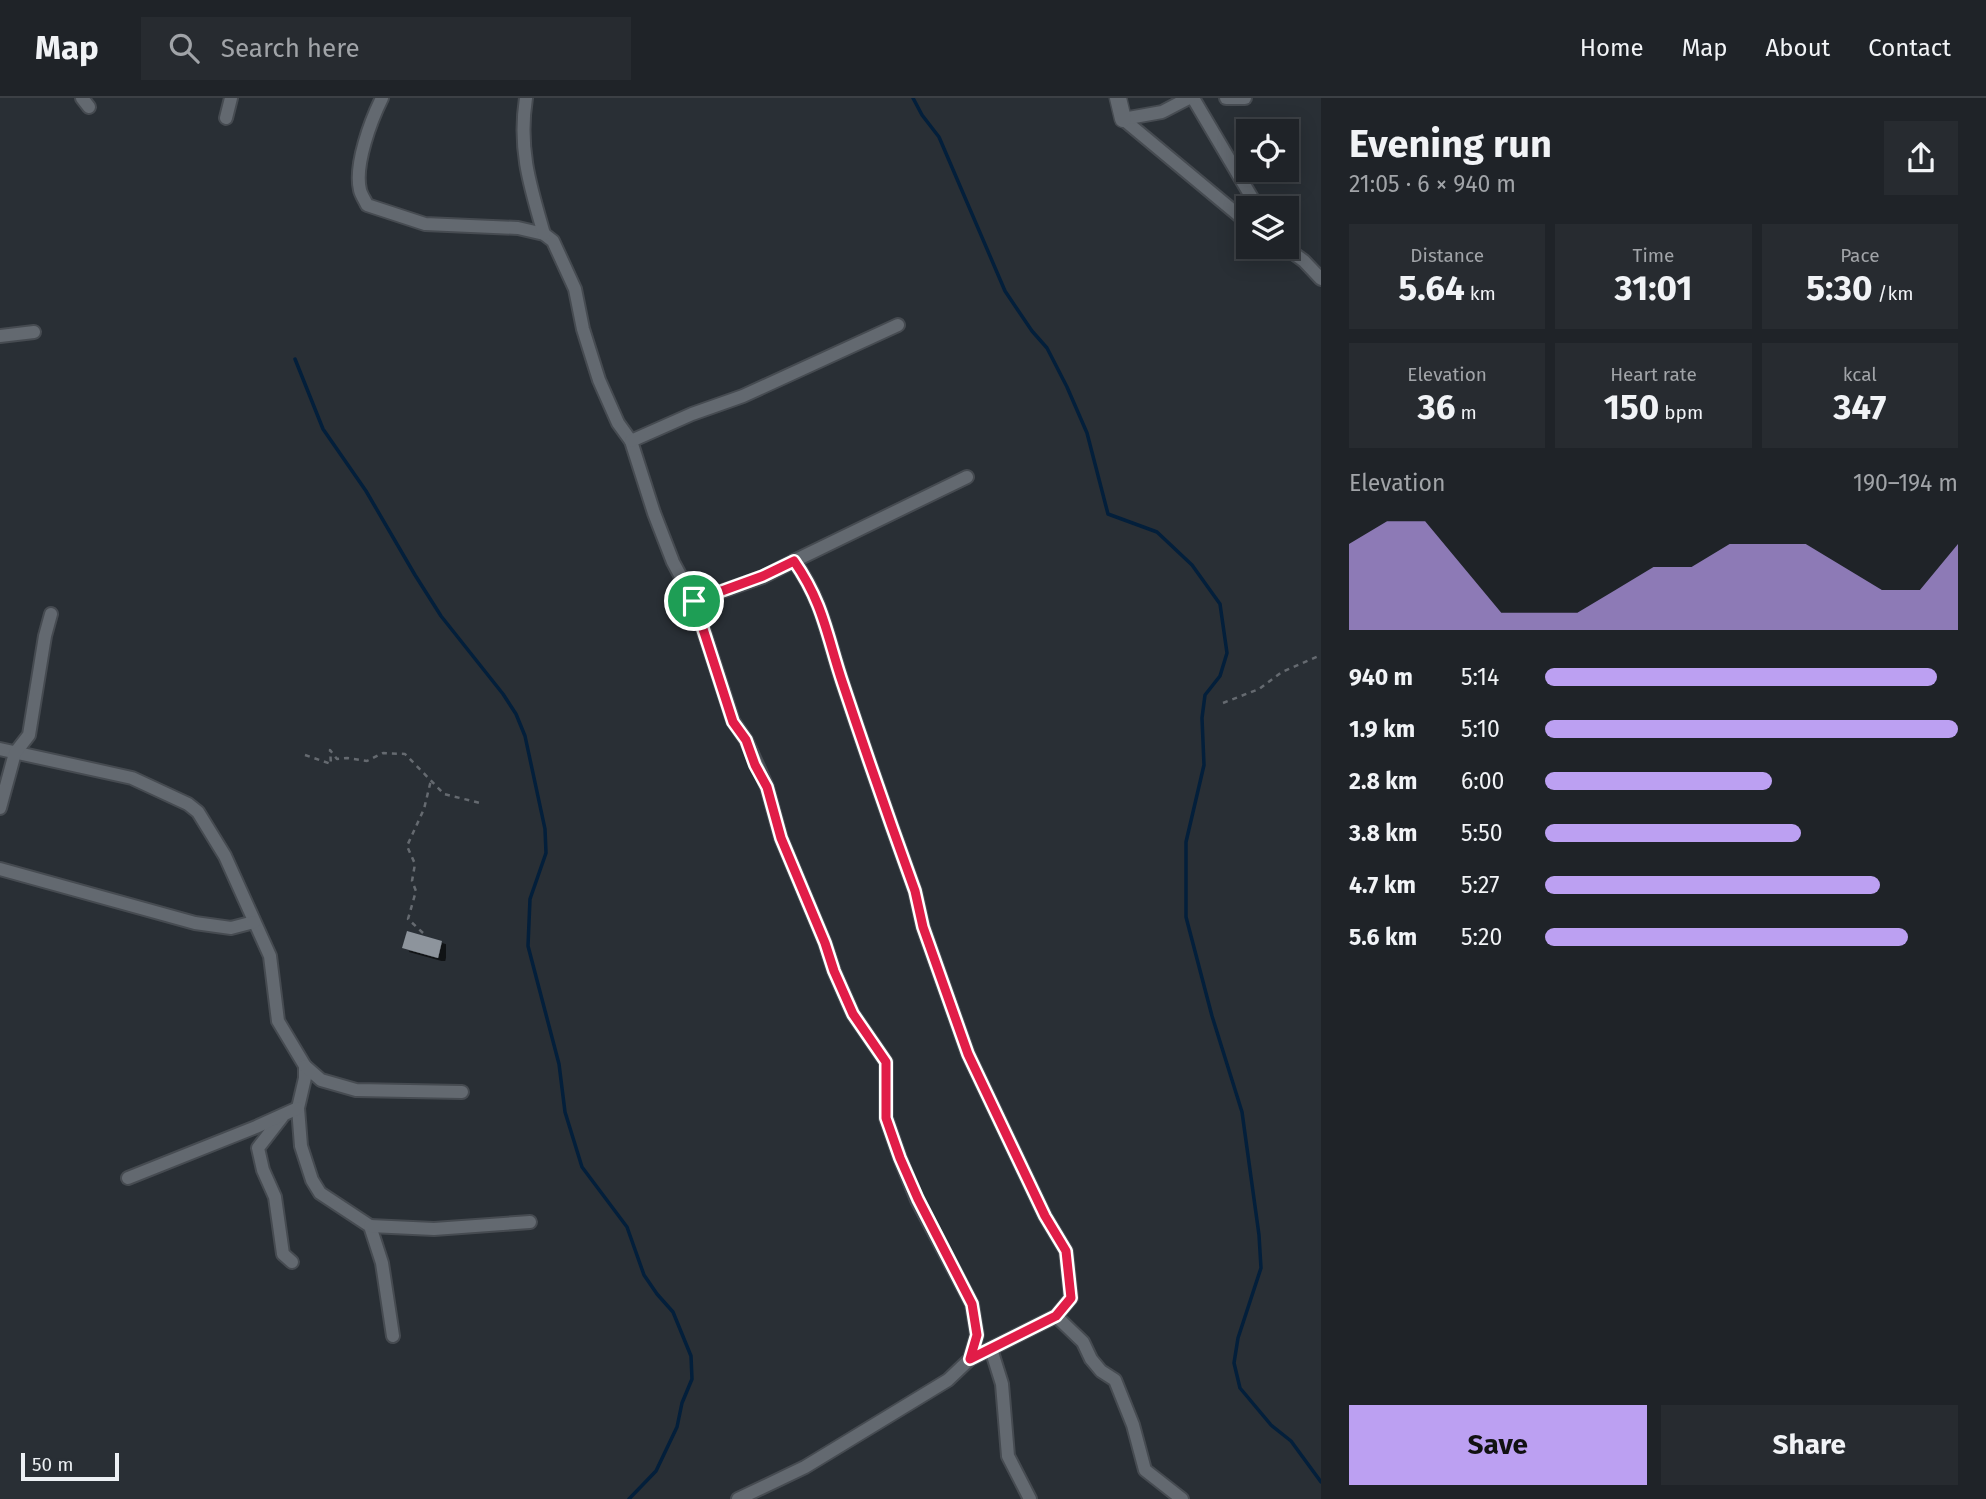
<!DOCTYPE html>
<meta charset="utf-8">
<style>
:root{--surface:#1f2328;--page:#272b30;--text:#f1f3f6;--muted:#a1a4a8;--line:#3c4045;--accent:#bca0f2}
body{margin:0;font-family:"Fira Sans",sans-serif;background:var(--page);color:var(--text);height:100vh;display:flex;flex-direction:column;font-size:26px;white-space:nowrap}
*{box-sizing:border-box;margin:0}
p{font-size:23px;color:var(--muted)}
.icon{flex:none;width:38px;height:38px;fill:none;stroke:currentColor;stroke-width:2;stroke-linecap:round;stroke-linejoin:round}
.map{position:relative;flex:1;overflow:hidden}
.details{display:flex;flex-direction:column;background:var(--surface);width:665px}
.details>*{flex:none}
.buttons{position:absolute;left:1236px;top:21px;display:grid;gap:14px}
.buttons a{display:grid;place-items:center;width:63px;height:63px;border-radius:0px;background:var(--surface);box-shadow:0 4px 18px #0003,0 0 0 2px var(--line);font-size:35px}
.scale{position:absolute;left:21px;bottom:18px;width:98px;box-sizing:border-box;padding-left:7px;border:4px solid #ecf0f4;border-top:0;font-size:19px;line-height:24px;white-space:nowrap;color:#ecf0f4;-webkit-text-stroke:5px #292f35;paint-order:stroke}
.pin{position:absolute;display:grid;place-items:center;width:60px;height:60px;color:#fff;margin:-30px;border:4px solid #fff;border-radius:50%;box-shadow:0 2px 7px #0007}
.round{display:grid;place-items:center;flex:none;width:74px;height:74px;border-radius:0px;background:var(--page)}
.head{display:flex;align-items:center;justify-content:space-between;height:119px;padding:0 28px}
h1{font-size:38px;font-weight:700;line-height:52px}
.figures{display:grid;grid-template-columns:repeat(3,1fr);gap:10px;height:119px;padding:7px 28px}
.figures div{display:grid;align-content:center;border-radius:0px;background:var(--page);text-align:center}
.figures b{font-size:35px;font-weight:700}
.figures small{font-size:19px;font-weight:400}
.figures p{font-size:19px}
.chart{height:196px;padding:14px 28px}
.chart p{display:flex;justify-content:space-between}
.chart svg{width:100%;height:126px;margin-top:7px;fill:var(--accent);opacity:.7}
.button{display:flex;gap:14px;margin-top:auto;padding:14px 28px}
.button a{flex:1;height:80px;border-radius:0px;background:var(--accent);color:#111;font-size:28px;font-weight:700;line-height:80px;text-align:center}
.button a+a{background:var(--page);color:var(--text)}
ul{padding:0 28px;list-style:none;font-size:23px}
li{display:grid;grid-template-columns:112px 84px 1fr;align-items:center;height:52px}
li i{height:18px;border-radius:9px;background:var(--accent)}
header{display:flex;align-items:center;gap:42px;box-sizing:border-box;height:98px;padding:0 35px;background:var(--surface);border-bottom:2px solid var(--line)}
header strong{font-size:33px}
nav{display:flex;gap:38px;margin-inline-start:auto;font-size:24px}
.search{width:490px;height:63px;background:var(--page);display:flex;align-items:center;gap:18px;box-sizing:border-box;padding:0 24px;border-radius:0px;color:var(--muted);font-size:26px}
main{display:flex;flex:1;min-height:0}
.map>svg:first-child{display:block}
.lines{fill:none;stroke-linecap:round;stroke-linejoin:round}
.stream{stroke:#031f3b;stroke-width:3.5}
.building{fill:#8d949c;filter:url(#shadow)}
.minor-casing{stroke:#464b51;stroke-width:16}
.tertiary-casing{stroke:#464b51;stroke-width:19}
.path{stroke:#656a70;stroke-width:2.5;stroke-dasharray:5 5;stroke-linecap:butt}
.minor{stroke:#636970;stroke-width:12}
.tertiary{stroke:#636970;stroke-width:16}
.route-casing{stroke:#fff;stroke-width:14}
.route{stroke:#e11d48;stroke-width:9}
</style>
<header>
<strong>Map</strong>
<div class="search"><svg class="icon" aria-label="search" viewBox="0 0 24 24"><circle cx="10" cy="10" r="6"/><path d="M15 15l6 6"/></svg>Search here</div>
<nav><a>Home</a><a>Map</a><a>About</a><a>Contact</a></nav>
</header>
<main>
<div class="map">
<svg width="1321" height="1401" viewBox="0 0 1321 1401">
<defs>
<filter id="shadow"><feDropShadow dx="7" dy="4" stdDeviation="0" flood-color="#0009"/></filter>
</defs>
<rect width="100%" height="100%" fill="#292f35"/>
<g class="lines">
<g class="stream">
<polyline points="913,0 922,17 939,39 1005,193 1032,233 1047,250 1067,289 1087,335 1108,416 1157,434 1192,467 1220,506 1227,555 1220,578 1205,597 1202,620 1204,667 1186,744 1186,819 1212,918 1242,1014 1259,1137 1261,1170 1238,1240 1234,1265 1240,1290 1271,1327 1291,1343 1321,1384"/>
<polyline points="295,261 323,331 366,393 415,477 441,518 503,596 516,616 525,638 545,731 546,755 530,801 528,848 559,966 565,1014 582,1069 627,1129 644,1177 657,1196 673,1214 691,1258 692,1281 682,1305 677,1329 656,1373 629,1401"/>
</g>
</g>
<polygon class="building" points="407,833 442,843 438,860 402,850"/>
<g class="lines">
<defs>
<g id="minor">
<polyline points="82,0 89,9"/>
<path d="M382 0C371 22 354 67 360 92 361 97 365 102 367 107L425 126 518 130 544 136 553 143 575 191 583 231 599 282 618 325 631 343 654 415 673 464 694 503 733 623 746 642 767 689 781 740 825 845 834 873 853 916 886 964V1020L900 1060 917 1102 972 1206 977 1237 970 1261 948 1282 805 1369 738 1401"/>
<path d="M526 0C518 51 530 88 544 136"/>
<polyline points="1193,0 1258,110"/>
<polyline points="1226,0 1245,0"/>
<polyline points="226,20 231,0"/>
<polyline points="1123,21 1248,125"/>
<polyline points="1123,21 1162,14 1189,0"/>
<polyline points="1285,149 1304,163 1321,181"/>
<polyline points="0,238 34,234"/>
<polyline points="631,343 692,316 743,298 898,227"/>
<polyline points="794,463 967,379"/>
<path d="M694 503 763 479 794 463C824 505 827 539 843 586 866 655 890 724 915 793L923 829 968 956 1045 1118 1066 1153 1071 1200 1056 1218 970 1261"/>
<polyline points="0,651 132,680 188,706 198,714 225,758 270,858 278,923 305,968 305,980 298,1010 301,1048 312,1082 320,1095 370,1128 382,1165 393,1238"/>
<polyline points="0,710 15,655 29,637 45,538 51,516"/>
<polyline points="0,771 195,825 231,830 254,824"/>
<polyline points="305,968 321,982 356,992 462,994"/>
<polyline points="282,1019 258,1050 263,1072 275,1099 283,1156 292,1164"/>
<polyline points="128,1080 256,1029 298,1010"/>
<polyline points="370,1128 434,1131 530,1124"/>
<polyline points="1056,1218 1083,1244 1091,1261 1101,1273 1115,1282 1133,1327 1145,1372 1182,1401"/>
<polyline points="991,1251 1002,1286 1008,1358 1030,1401"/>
</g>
<polyline id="tertiary" points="1118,0 1123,21"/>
</defs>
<use href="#minor" class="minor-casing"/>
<use href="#tertiary" class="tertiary-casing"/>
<g class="path">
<polyline points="1223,605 1259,591 1282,574 1321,557"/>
<polyline points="305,657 331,666 330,652 337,661 347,660 367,663 383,655 405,656 444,696 480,705"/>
<polyline points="423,835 408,821 416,793 412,783 415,766 407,748 424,711 431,682"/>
</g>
<use href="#minor" class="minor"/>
<use href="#tertiary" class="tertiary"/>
</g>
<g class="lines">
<defs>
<path id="route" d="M794 463C824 506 827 539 843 586 866 655 890 724 915 793L923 829 968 956 1045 1118 1066 1153 1071 1200 1056 1218 970 1261 977 1237 972 1206 918 1101 900 1060 886 1020V964L853 916 834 873 825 845 781 740 767 689 755 667 746 642 733 624 694 503 763 478Z"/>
</defs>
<use href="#route" class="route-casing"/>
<use href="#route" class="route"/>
</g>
</svg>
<div class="buttons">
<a><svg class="icon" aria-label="locate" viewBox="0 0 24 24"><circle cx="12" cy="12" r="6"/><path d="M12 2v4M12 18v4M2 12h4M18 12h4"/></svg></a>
<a><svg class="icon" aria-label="layers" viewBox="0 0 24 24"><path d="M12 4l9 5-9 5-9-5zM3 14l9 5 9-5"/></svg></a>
</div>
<div class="scale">50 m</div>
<div class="pin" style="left:694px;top:503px;background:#1e9e55"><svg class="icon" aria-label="arrive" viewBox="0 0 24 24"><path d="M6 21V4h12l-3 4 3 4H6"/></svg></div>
</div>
<section class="details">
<div class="head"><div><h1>Evening run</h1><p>21:05 · 6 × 940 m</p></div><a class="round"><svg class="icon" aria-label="share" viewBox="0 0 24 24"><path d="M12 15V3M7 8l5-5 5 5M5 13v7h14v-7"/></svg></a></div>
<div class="figures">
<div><p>Distance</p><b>5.64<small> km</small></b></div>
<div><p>Time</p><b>31:01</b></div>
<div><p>Pace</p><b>5:30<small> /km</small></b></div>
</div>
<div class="figures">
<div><p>Elevation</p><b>36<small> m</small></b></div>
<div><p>Heart rate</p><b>150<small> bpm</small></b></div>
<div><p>kcal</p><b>347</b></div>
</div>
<div class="chart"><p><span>Elevation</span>190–194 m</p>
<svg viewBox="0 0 160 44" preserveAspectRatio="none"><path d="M0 44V14L10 6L20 6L30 22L40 38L50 38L60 38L70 30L80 22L90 22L100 14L110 14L120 14L130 22L140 30L150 30L160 14V44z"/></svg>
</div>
<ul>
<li><b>940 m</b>5:14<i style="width:95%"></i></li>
<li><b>1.9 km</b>5:10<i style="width:100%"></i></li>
<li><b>2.8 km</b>6:00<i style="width:55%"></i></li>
<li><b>3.8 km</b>5:50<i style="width:62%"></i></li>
<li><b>4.7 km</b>5:27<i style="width:81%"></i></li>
<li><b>5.6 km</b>5:20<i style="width:88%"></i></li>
</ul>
<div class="button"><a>Save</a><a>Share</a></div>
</section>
</main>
